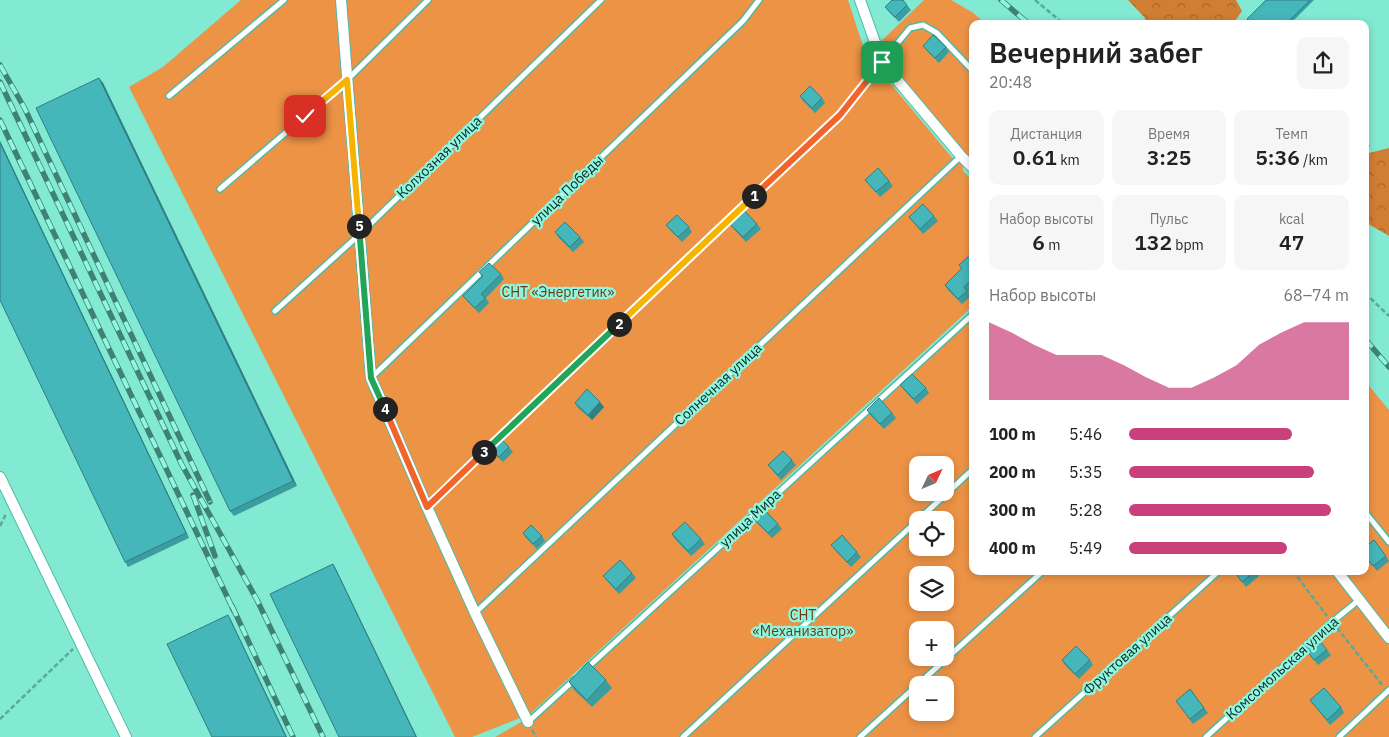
<!DOCTYPE html>
<html lang="ru">
<meta charset="utf-8">
<style>
:root{--surface:#fff;--page:#f6f6f6;--text:#222;--muted:#767676;--accent:#ca407a}
body{margin:0;font-family:"IBM Plex Sans",sans-serif;background:var(--page);color:var(--text);height:100vh;display:flex;flex-direction:column;font-size:19px;white-space:nowrap}
*{box-sizing:border-box;margin:0}
p{font-size:16px;color:var(--muted)}
.icon{flex:none;width:28px;height:28px;fill:none;stroke:currentColor;stroke-width:2;stroke-linecap:round;stroke-linejoin:round}
.map{position:relative;flex:1;overflow:hidden}
.sheet{position:absolute;left:969px;top:20px;width:400px;height:555px;display:flex;flex-direction:column;background:var(--surface);border-radius:10px;box-shadow:0 2px 8px #0003}
.sheet>*{flex:none}
.needle{width:32px;rotate:46deg}
.buttons{position:absolute;left:909px;top:456px;display:grid;gap:10px}
.buttons a{display:grid;place-items:center;width:45px;height:45px;border-radius:10px;background:var(--surface);box-shadow:0 2px 8px #0003;font-size:25px}
.pin{position:absolute;display:grid;place-items:center;width:42px;height:42px;color:#fff;margin:-21px;border-radius:10px;box-shadow:0 2px 8px #0006}
.km{position:absolute;width:25px;height:25px;margin:-12px;border-radius:50%;background:#222;color:#fff;font-size:14px;line-height:25px;text-align:center}
.round{display:grid;place-items:center;flex:none;width:52px;height:52px;border-radius:10px;background:var(--page)}
.headline{display:flex;align-items:center;justify-content:space-between;height:85px;padding:0 20px}
h1{font-size:28px;font-weight:600;line-height:38px}
.stats{display:grid;grid-template-columns:repeat(3,1fr);gap:8px;height:85px;padding:5px 20px}
.stats div{display:grid;align-content:center;border-radius:10px;background:var(--page);text-align:center}
.stats b{font-size:21px;font-weight:600}
.stats small{font-size:14px;font-weight:400}
.stats p{font-size:14px}
.chart{height:140px;padding:10px 20px}
.chart p{display:flex;justify-content:space-between}
.chart svg{width:100%;height:90px;margin-top:5px;fill:var(--accent);opacity:.7}
ul{padding:0 20px;list-style:none;font-size:16px}
li{display:grid;grid-template-columns:80px 60px 1fr;align-items:center;height:38px}
li i{height:12px;border-radius:6px;background:var(--accent)}
.map>svg:first-child{display:block}
.green{fill:#ec9346;fill-rule:evenodd}
.forest{fill:url(#forest-crowns)}
.lines{fill:none;stroke-linecap:round;stroke-linejoin:round}
.lane-casing{stroke:#51b9a5;stroke-width:8}
.street-casing{stroke:#51b9a5;stroke-width:12}
.path{stroke:#5aaa99;stroke-width:2.5;stroke-dasharray:5 2.5;stroke-linecap:butt}
.lane{stroke:#fff;stroke-width:5}
.street{stroke:#fff;stroke-width:10}
.rail-casing{stroke:#3f8174;stroke-width:5.5}
.rail{stroke:#90f6e0;stroke-width:4;stroke-dasharray:11;stroke-linecap:butt}
.wall{fill:#3b9da0}
.shaded-wall{fill:#307f82}
.building{fill:#45b6ba;stroke:#307f82}
.split-1-casing{stroke:#fff;stroke-width:10}
.split-2-casing{stroke:#fff;stroke-width:10}
.split-3-casing{stroke:#fff;stroke-width:10}
.split-4-casing{stroke:#fff;stroke-width:10}
.split-5-casing{stroke:#fff;stroke-width:10}
.split-6-casing{stroke:#fff;stroke-width:10}
.split-1{stroke:#f0652b;stroke-width:6}
.split-2{stroke:#f5b400;stroke-width:6}
.split-3{stroke:#22a559;stroke-width:6}
.split-4{stroke:#f0652b;stroke-width:6}
.split-5{stroke:#22a559;stroke-width:6}
.split-6{stroke:#f5b400;stroke-width:6}
.labels{text-anchor:middle;stroke-width:4.5;stroke-linejoin:round;paint-order:stroke}
.street-label{font-size:14px;fill:#072923;stroke:#90f6e0}
.park-label{font-size:14px;fill:#673c17;stroke:#90f6e0}
</style>
<div class="map">
<svg width="1389" height="737" viewBox="0 0 1389 737">
<defs>
<pattern id="forest-crowns" width="20" height="18" patternUnits="userSpaceOnUse" patternTransform="scale(1.25)"><rect width="20" height="18" fill="#d07e34"/><path d="M2 6a3 3 0 1 1 6 0M12 15a3 3 0 1 1 6 0" fill="none" stroke="#a7672c"/></pattern>
</defs>
<rect width="100%" height="100%" fill="#82e9d3"/>
<g class="green">
<path d="M241 0H848L866 55 874 64 880 62 876 61 869 53 924 0H951L972 12 986 24H972V174L966 168 962 159 963 171 972 180V307L530 714 472 737H455L129 87 163 67ZM882 64 957 158 953 159 881 72Z"/>
<path d="M972 311V571H1365V381L1389 410V737H495L532 716ZM918 465H945V492H918ZM918 520H945V548H918ZM918 575H945V602H918ZM918 630H945V658H918ZM918 685H945V712H918Z"/>
</g>
<g class="forest">
<polygon points="1128,0 1236,0 1242,11 1233,24 1144,24 1145,18"/>
<polygon points="1389,148 1389,236 1365,222 1365,154"/>
</g>
<g class="lines">
<defs>
<g id="lane">
<polyline points="169,96 284,0"/>
<polyline points="220,189 347,80 428,0"/>
<polyline points="737,212 840,115 882,62 910,28 923,25 937,33 972,70"/>
<polyline points="275,311 360,234 601,0"/>
<polyline points="371,378 743,21 759,0"/>
<polyline points="427,506 731,218"/>
<polyline points="1365,512 1389,542"/>
<polyline points="918,520 972,470"/>
<polyline points="475,613 961,156"/>
<polyline points="586,669 972,315"/>
<polyline points="528,722 574,680"/>
<polyline points="683,737 918,520"/>
<polyline points="860,737 1043,571"/>
<polyline points="1035,737 1219,571"/>
<polyline points="1206,737 1332,622 1359,600"/>
<polyline points="1339,737 1389,690"/>
</g>
<g id="street">
<polyline points="341,0 371,378 427,507 475,613 528,722"/>
<polyline points="860,0 882,62 961,156 972,167"/>
<polyline points="0,477 126,737"/>
<polyline points="1337,571 1389,638"/>
</g>
</defs>
<use href="#lane" class="lane-casing"/>
<use href="#street" class="street-casing"/>
<g class="path">
<polyline points="1035,0 1064,24"/>
<polyline points="1365,293 1389,316"/>
<polyline points="0,526 6,514"/>
<polyline points="1293,571 1327,616"/>
<polyline points="1337,628 1383,686"/>
<polyline points="0,719 73,649"/>
<polyline points="532,730 536,737"/>
</g>
<use href="#lane" class="lane"/>
<use href="#street" class="street"/>
<defs>
<g id="rail">
<polyline points="1001,0 1029,24"/>
<polyline points="0,65 25,109 210,502"/>
<polyline points="0,82 182,465 257,600 323,737"/>
<polyline points="0,120 234,611"/>
<polyline points="1365,339 1389,367"/>
<polyline points="193,495 215,556"/>
<polyline points="232,606 293,737"/>
</g>
</defs>
<use href="#rail" class="rail-casing"/>
<use href="#rail" class="rail"/>
</g>
<g class="wall">
<polygon points="1266,0 1314,0 1290,24 1252,24 1247,19"/>
<polygon points="907,5 911,10 899,22 889,12 885,7"/>
<polygon points="923,46 946,47 949,52 939,63 927,51"/>
<polygon points="99,78 103,83 297,486 234,516 230,511"/>
<polygon points="800,96 822,98 825,103 815,113 803,101"/>
<polygon points="1365,139 1370,146 1365,151"/>
<polygon points="0,141 189,538 128,567 125,562"/>
<polygon points="865,180 889,181 893,186 880,197"/>
<polygon points="934,216 938,221 923,234 909,217"/>
<polygon points="726,220 757,224 761,229 746,242 730,225"/>
<polygon points="666,225 689,227 692,232 682,242 670,230"/>
<polygon points="555,232 580,237 584,242 573,252 558,237"/>
<polygon points="972,256 972,287 968,291 971,296 962,304 948,290 945,285 962,269 959,265"/>
<polygon points="479,272 501,274 504,279 486,298 489,303 479,313 467,301 463,296 482,277"/>
<polygon points="900,385 926,388 929,393 917,404 904,390"/>
<polygon points="575,403 604,407 592,420 578,408"/>
<polygon points="867,410 892,413 896,418 884,429 870,415"/>
<polygon points="488,446 509,447 513,452 503,462 491,451"/>
<polygon points="792,460 796,465 781,480 772,470 768,465"/>
<polygon points="752,517 778,524 782,529 772,538 756,522"/>
<polygon points="523,533 542,536 545,541 537,549 526,538"/>
<polygon points="672,534 701,539 705,544 691,556 675,539"/>
<polygon points="831,545 857,552 861,557 851,567 835,550"/>
<polygon points="1365,547 1386,556 1389,561 1377,571 1365,556"/>
<polygon points="1234,571 1255,571 1259,576 1246,587"/>
<polygon points="632,573 636,578 619,594 607,581 603,576"/>
<polygon points="1303,646 1327,650 1331,655 1318,665"/>
<polygon points="1062,660 1090,660 1093,665 1079,679 1065,665"/>
<polygon points="606,680 612,688 592,707 574,690 569,682"/>
<polygon points="1190,689 1208,713 1193,724 1176,701"/>
<polygon points="1310,700 1341,707 1344,713 1330,725"/>
</g>
<g class="shaded-wall">
<polygon points="99,78 103,83 297,486 293,481"/>
<polygon points="0,141 189,538 186,533 0,143"/>
<polygon points="600,402 604,407 592,420 588,415"/>
<polygon points="333,564 336,569 417,737 416,737"/>
<polygon points="228,615 231,620 287,737 286,737"/>
</g>
<g class="building">
<polygon points="892,0 903,0 907,5 895,17 885,7"/>
<polygon points="1266,0 1310,0 1286,24 1252,24 1247,19"/>
<polygon points="933,35 946,47 935,58 923,46"/>
<polygon points="99,78 293,481 230,511 36,108"/>
<polygon points="810,86 822,98 812,108 800,96"/>
<polygon points="0,143 186,533 125,562 0,300"/>
<polygon points="878,168 889,181 876,192 865,180"/>
<polygon points="923,204 934,216 920,229 909,217"/>
<polygon points="741,207 757,224 743,237 726,220"/>
<polygon points="677,215 689,227 678,237 666,225"/>
<polygon points="565,222 580,237 570,247 555,232"/>
<polygon points="971,254 972,256 972,279 964,287 967,291 958,299 945,285 962,268 959,265"/>
<polygon points="489,263 501,274 481,294 485,298 475,308 463,296 483,276 479,272"/>
<polygon points="912,374 926,388 914,399 900,385"/>
<polygon points="587,389 600,402 588,415 575,403"/>
<polygon points="879,398 892,413 880,424 867,410"/>
<polygon points="498,436 509,447 499,457 488,446"/>
<polygon points="783,451 792,460 778,475 768,465"/>
<polygon points="762,507 778,524 768,533 752,517"/>
<polygon points="685,522 701,539 688,551 672,534"/>
<polygon points="531,525 542,536 533,544 523,533"/>
<polygon points="842,535 857,552 847,562 831,545"/>
<polygon points="1374,540 1386,556 1373,566 1365,556 1365,547"/>
<polygon points="620,560 632,573 616,589 603,576"/>
<polygon points="333,564 416,737 339,737 270,594"/>
<polygon points="1234,571 1255,571 1242,582"/>
<polygon points="228,615 286,737 212,737 167,644"/>
<polygon points="1315,635 1327,650 1314,660 1303,646"/>
<polygon points="1076,646 1090,660 1075,674 1062,660"/>
<polygon points="588,662 606,680 587,700 569,682"/>
<polygon points="1324,688 1341,707 1327,720 1310,700"/>
<polygon points="1190,689 1204,708 1190,719 1176,701"/>
</g>
<g class="lines">
<defs>
<polyline id="split-1" points="754,196 840,115 882,62"/>
<polyline id="split-2" points="619,324 754,196"/>
<polyline id="split-3" points="484,452 619,324"/>
<polyline id="split-4" points="385,409 427,507 484,452"/>
<polyline id="split-5" points="359,226 371,378 385,409"/>
<polyline id="split-6" points="305,116 347,80 359,226"/>
</defs>
<use href="#split-1" class="split-1-casing"/>
<use href="#split-2" class="split-2-casing"/>
<use href="#split-3" class="split-3-casing"/>
<use href="#split-4" class="split-4-casing"/>
<use href="#split-5" class="split-5-casing"/>
<use href="#split-6" class="split-6-casing"/>
<use href="#split-1" class="split-1"/>
<use href="#split-2" class="split-2"/>
<use href="#split-3" class="split-3"/>
<use href="#split-4" class="split-4"/>
<use href="#split-5" class="split-5"/>
<use href="#split-6" class="split-6"/>
</g>
<g class="labels">
<g class="street-label">
<text transform="translate(439 157) rotate(-44)" y="5">Колхозная улица</text>
<text transform="translate(567 190) rotate(-44)" y="5">улица Победы</text>
<text transform="translate(718 384) rotate(-43)" y="5">Солнечная улица</text>
<text transform="translate(750 518) rotate(-43)" y="5">улица Мира</text>
<text transform="translate(1127 654) rotate(-42)" y="5">Фруктовая улица</text>
<text transform="translate(1282 668) rotate(-42)" y="5">Комсомольская улица</text>
</g>
<g class="park-label">
<text x="558" y="297">СНТ «Энергетик»</text>
<text x="803" y="620">СНТ<tspan x="803" dy="16">«Механизатор»</tspan></text>
</g>
</g>
</svg>
<div class="buttons">
<a><svg class="needle" viewBox="-14 -14 28 28"><path d="M0-13l5 13h-10z" fill="#e53935"/><path d="M0 13l5-13h-10z" fill="#767676"/></svg></a>
<a><svg class="icon" aria-label="locate" viewBox="0 0 24 24"><circle cx="12" cy="12" r="6"/><path d="M12 2v4M12 18v4M2 12h4M18 12h4"/></svg></a>
<a><svg class="icon" aria-label="layers" viewBox="0 0 24 24"><path d="M12 4l9 5-9 5-9-5zM3 14l9 5 9-5"/></svg></a>
<a>+</a>
<a>−</a>
</div>
<div class="pin" style="left:882px;top:62px;background:#1e9e55"><svg class="icon" aria-label="arrive" viewBox="0 0 24 24"><path d="M6 21V4h12l-3 4 3 4H6"/></svg></div>
<div class="pin" style="left:305px;top:116px;background:#d93025"><svg class="icon" aria-label="check" viewBox="0 0 24 24"><path d="M5 12l5 5 9-10"/></svg></div>
<b class="km" style="left:754px;top:196px">1</b>
<b class="km" style="left:619px;top:324px">2</b>
<b class="km" style="left:484px;top:452px">3</b>
<b class="km" style="left:385px;top:409px">4</b>
<b class="km" style="left:359px;top:226px">5</b>
<section class="sheet">
<div class="headline"><div><h1>Вечерний забег</h1><p>20:48</p></div><a class="round"><svg class="icon" aria-label="share" viewBox="0 0 24 24"><path d="M12 15V3M7 8l5-5 5 5M5 13v7h14v-7"/></svg></a></div>
<div class="stats">
<div><p>Дистанция</p><b>0.61<small> km</small></b></div>
<div><p>Время</p><b>3:25</b></div>
<div><p>Темп</p><b>5:36<small> /km</small></b></div>
</div>
<div class="stats">
<div><p>Набор высоты</p><b>6<small> m</small></b></div>
<div><p>Пульс</p><b>132<small> bpm</small></b></div>
<div><p>kcal</p><b>47</b></div>
</div>
<div class="chart"><p><span>Набор высоты</span>68–74 m</p>
<svg viewBox="0 0 160 44" preserveAspectRatio="none"><path d="M0 44V6L10 11L20 17L30 22L40 22L50 22L60 27L70 33L80 38L90 38L100 33L110 27L120 17L130 11L140 6L150 6L160 6V44z"/></svg>
</div>
<ul>
<li><b>100 m</b>5:46<i style="width:74%"></i></li>
<li><b>200 m</b>5:35<i style="width:84%"></i></li>
<li><b>300 m</b>5:28<i style="width:92%"></i></li>
<li><b>400 m</b>5:49<i style="width:72%"></i></li>
</ul>
</section>
</div>
